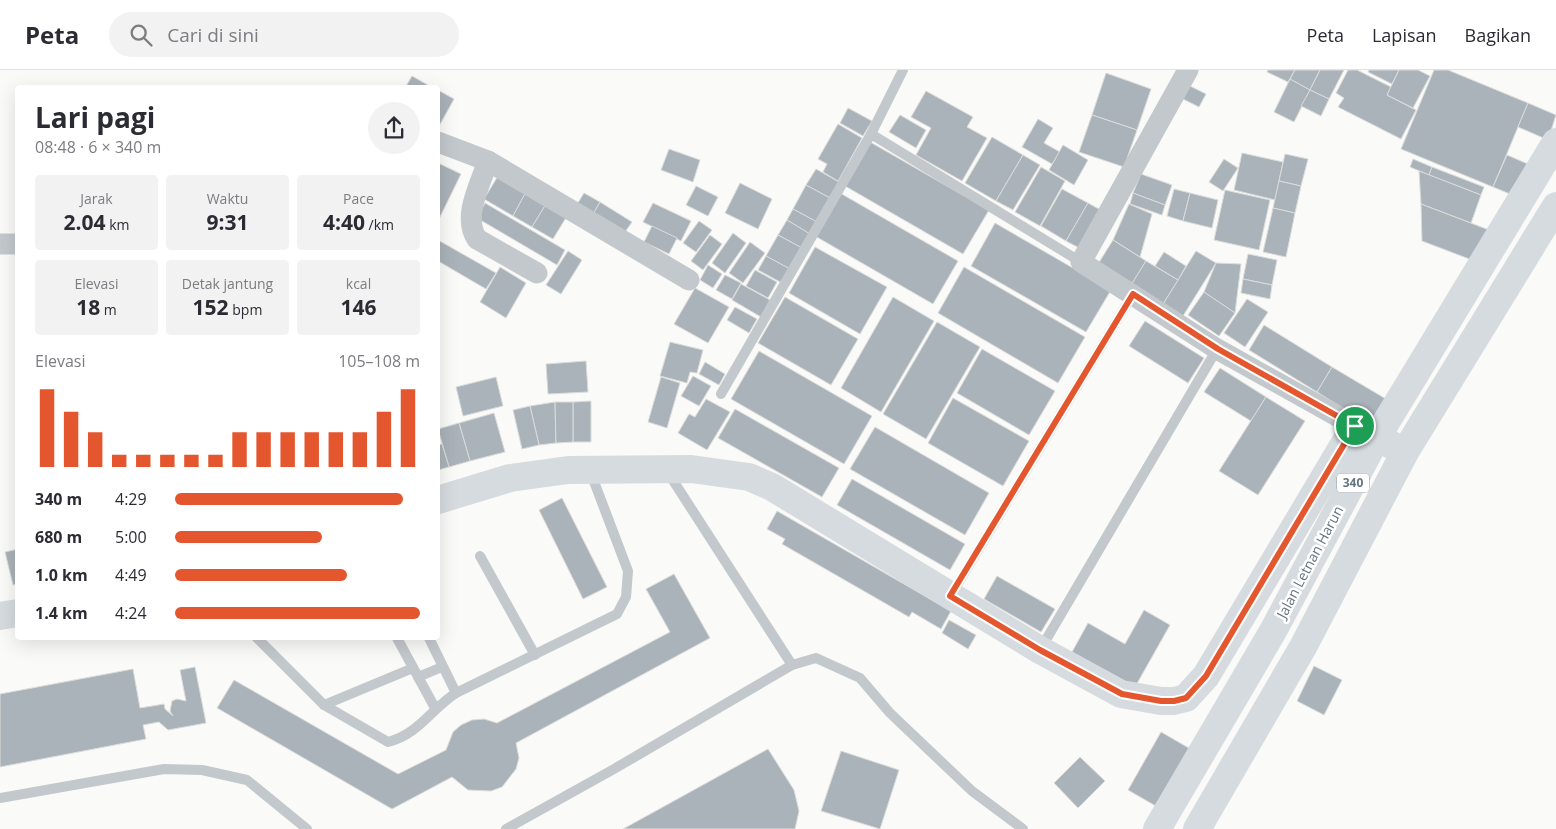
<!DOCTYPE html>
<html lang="id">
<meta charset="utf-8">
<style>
:root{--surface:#fff;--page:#f2f2f3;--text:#2b2b33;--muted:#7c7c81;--line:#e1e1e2;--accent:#e4572e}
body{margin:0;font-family:"Open Sans",sans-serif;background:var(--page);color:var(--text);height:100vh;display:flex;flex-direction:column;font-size:19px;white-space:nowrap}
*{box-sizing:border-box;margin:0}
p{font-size:16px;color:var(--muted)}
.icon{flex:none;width:28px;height:28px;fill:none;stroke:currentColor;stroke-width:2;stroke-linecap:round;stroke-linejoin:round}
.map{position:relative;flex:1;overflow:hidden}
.details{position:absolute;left:15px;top:15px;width:425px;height:555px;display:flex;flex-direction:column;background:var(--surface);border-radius:5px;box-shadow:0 5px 20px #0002}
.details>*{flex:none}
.pin{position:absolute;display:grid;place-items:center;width:42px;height:42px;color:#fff;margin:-21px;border:2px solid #fff;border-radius:50%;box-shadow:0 1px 5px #0007}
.round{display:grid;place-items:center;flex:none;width:52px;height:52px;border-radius:26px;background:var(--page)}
.headline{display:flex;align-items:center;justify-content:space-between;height:85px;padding:0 20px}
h1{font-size:28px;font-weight:700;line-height:38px}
.figures{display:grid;grid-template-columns:repeat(3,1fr);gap:8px;height:85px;padding:5px 20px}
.figures div{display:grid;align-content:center;border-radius:5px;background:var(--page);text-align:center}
.figures b{font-size:21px;font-weight:700}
.figures small{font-size:14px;font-weight:400}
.figures p{font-size:14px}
.chart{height:140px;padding:10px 20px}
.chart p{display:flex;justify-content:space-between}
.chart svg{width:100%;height:90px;margin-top:5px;stroke:var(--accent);stroke-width:6}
ul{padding:0 20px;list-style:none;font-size:16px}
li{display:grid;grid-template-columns:80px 60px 1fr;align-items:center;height:38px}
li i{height:12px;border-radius:6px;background:var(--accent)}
header{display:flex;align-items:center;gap:30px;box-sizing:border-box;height:70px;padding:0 25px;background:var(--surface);border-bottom:1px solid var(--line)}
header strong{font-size:24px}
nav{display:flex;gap:28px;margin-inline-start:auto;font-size:18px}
.search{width:350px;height:45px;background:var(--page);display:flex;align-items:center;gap:12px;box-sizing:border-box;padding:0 18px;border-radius:28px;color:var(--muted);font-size:19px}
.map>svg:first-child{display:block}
.building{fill:#aab3b9;stroke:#dcdcda}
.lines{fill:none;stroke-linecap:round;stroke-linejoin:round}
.lane{stroke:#c3c8cc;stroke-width:10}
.street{stroke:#c3c8cc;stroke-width:21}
.secondary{stroke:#d6dbdf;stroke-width:28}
.primary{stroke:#d6dbdf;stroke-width:28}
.route-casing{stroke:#fff;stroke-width:10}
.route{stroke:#e4572e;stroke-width:6}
.labels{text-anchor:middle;stroke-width:5;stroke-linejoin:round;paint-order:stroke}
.shield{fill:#fff;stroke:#939fa8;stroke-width:1}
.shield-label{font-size:12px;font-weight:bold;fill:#657683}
.street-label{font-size:14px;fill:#657683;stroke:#fff}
</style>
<header>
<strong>Peta</strong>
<div class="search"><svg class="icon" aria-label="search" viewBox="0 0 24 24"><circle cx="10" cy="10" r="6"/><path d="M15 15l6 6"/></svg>Cari di sini</div>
<nav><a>Peta</a><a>Lapisan</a><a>Bagikan</a></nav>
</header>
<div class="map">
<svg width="1556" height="759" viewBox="0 0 1556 759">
<rect width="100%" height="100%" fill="#fafaf8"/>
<g class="building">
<polygon points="1268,0 1295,0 1288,12 1267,2"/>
<polygon points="1295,0 1320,0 1310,20 1290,9"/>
<polygon points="1320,0 1344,0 1329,29 1310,20"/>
<polygon points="1348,0 1357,0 1391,17 1387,25 1416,40 1401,69 1338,37 1344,28 1336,23"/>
<polygon points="1369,0 1399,0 1392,14 1368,2"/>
<polygon points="1399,0 1418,0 1430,6 1413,38 1387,25"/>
<polygon points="1434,0 1448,0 1528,33 1493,117 1401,79"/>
<polygon points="1106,3 1151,19 1137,60 1092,45"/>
<polygon points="412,6 433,18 405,18"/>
<polygon points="1290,9 1310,20 1294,52 1274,42"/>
<polygon points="1188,15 1206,24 1199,37 1181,28"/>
<polygon points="438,20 454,29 438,58"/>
<polygon points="1310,20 1329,29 1321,46 1301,36"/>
<polygon points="926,21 973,47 967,57 987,68 962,111 916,85 931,58 911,47"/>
<polygon points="1528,33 1556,45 1548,70 1518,57"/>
<polygon points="848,38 872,51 863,66 840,53"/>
<polygon points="900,45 926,60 916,78 889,62"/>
<polygon points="1092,45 1137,60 1124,97 1079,82"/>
<polygon points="1038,49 1053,58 1044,73 1060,82 1052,94 1022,77"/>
<polygon points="838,54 862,68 838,111 823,102 827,94 818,89"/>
<polygon points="992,67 1023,85 996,131 965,113"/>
<polygon points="870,72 989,140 963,184 845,116"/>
<polygon points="1063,75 1088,90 1074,115 1049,100"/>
<polygon points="669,79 700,90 693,112 661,100"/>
<polygon points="1242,83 1283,92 1275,130 1234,120"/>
<polygon points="1285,84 1308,89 1301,116 1279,111"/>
<polygon points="1023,85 1040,95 1013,140 996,131"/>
<polygon points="1507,85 1528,94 1515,126 1493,117"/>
<polygon points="1224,89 1238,98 1223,121 1209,112"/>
<polygon points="1413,89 1432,97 1429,105 1410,97"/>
<polygon points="438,93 461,104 438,151"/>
<polygon points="1041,97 1065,111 1040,156 1015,142"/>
<polygon points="1432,97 1484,117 1481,125 1429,105"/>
<polygon points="816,99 839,112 830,128 806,115"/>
<polygon points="1419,101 1481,125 1471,153 1421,134"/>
<polygon points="1141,104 1172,115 1165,135 1133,123"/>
<polygon points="498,106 526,122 513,146 484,129"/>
<polygon points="1279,111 1301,116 1295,143 1273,138"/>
<polygon points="740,113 772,129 758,159 725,143"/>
<polygon points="806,115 830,128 817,152 793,139"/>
<polygon points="696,116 718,127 708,146 686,135"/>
<polygon points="1062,119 1088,133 1066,171 1041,156"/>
<polygon points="1174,119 1190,123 1183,151 1167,146"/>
<polygon points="1225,120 1270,130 1259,180 1214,170"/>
<polygon points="526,122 546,134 532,157 513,146"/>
<polygon points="584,123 600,132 592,146 576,136"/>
<polygon points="840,123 958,191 933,234 815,166"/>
<polygon points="1133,123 1165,135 1162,145 1130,134"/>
<polygon points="1190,123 1218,130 1212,158 1183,151"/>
<polygon points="600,132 632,152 623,165 592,146"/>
<polygon points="485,133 565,180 557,195 477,148"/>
<polygon points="653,133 691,151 681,171 643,152"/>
<polygon points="1088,133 1106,143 1085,181 1066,171"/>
<polygon points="546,134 567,146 553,169 532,157"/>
<polygon points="1129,134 1152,144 1140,187 1113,170"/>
<polygon points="1421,134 1489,160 1472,190 1422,171"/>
<polygon points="1273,138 1295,143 1286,187 1263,182"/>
<polygon points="793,139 817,152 810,164 787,150"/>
<polygon points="787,150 810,164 802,178 778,165"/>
<polygon points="699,151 712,160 696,182 683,173"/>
<polygon points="995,153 1111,220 1086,262 971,196"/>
<polygon points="652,156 677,168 669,184 644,172"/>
<polygon points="733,163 746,173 725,203 712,193"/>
<polygon points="710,165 722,174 703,200 691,191"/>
<polygon points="778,165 802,178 790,199 766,186"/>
<polygon points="438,170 496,203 486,219 438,191"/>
<polygon points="1113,170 1146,191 1131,215 1098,194"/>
<polygon points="750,172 765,183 743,213 729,203"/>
<polygon points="815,177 887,217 860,264 789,223"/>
<polygon points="568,181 582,190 561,224 546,215"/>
<polygon points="1196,181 1216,193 1183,246 1163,234"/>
<polygon points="1164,182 1186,196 1178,210 1155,196"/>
<polygon points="1248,184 1277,190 1272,215 1243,209"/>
<polygon points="766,186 790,199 782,213 758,200"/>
<polygon points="1146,191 1178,210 1163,234 1131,215"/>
<polygon points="1216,193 1241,194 1235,243 1204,222"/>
<polygon points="708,195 722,204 713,218 700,210"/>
<polygon points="500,197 526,213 506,248 480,232"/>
<polygon points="964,197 1085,267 1058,313 938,243"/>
<polygon points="755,200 777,212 768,228 746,216"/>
<polygon points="725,205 741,213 732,229 716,220"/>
<polygon points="1243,209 1272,215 1270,229 1241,223"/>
<polygon points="741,214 770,230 761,247 732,230"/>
<polygon points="695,218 729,237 708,273 674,254"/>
<polygon points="1204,222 1235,243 1219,266 1188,245"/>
<polygon points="785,227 858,269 831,315 758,273"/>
<polygon points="893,227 934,251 881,342 841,318"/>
<polygon points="1247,229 1268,242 1245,277 1224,263"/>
<polygon points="735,237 757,249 749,263 727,250"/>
<polygon points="1145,251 1204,288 1188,313 1129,276"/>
<polygon points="937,252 980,277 926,369 883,344"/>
<polygon points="1264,255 1332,297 1317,322 1249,280"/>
<polygon points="670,272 703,280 697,303 690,302 687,313 660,306"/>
<polygon points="982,279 1055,321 1029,365 957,323"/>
<polygon points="759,281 872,346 844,394 731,329"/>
<polygon points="586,291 588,322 548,324 546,294"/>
<polygon points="705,292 725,304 719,315 699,304"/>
<polygon points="1332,297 1386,329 1370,355 1317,322"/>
<polygon points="1220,298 1266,327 1251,351 1204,322"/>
<polygon points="693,306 711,316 699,336 681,326"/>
<polygon points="496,307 503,336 463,346 456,317"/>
<polygon points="661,307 680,313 667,358 648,352"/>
<polygon points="1266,327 1305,351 1258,425 1219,401"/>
<polygon points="953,328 1029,371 1003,416 928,373"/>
<polygon points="706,329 730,342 707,380 678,363 689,344 695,347"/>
<polygon points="591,331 591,372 573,372 573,332"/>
<polygon points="555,332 556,373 539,375 530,336"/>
<polygon points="555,332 573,332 573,372 556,373"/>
<polygon points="530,336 539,375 522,379 513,340"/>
<polygon points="735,339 839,398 822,427 718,368"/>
<polygon points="494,343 505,382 470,391 459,353"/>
<polygon points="459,353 470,391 449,397 438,359"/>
<polygon points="875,357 989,423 965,465 850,399"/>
<polygon points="442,374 449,397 438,400 438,375"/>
<polygon points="852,409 965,474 950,500 837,435"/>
<polygon points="562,428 607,517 583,529 539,440"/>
<polygon points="777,441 951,541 941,559 912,542 909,547 782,474 785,469 767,459"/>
<polygon points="18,479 18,514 13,515 5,482"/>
<polygon points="674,504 710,568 516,673 519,688 516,699 502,717 491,721 468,720 452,707 392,739 217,638 234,610 398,704 446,680 453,662 461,655 472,650 484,649 497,653 670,562 646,519"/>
<polygon points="997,506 1055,539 1041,562 984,529"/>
<polygon points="1144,540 1170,555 1135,617 1072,582 1088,553 1125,574"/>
<polygon points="949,550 976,565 968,579 942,563"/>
<polygon points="1314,596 1342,610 1324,645 1297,631"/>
<polygon points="195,597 206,653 168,660 159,652 143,655 146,669 0,697 0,624 133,599 140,638 164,634 165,639 173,646 170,641 172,631 177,629 186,631 180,600"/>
<polygon points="1161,662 1194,681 1161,739 1128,720"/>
<polygon points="768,679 794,720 799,741 795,759 623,759"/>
<polygon points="841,681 899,700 880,759 821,741"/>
<polygon points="1080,687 1105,711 1078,738 1054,713"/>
</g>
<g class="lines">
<g class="lane">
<polyline points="871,64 1081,192"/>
<polyline points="721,324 871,64 903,0"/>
<polyline points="667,401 792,595"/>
<polyline points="480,486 535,585"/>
<polyline points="951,525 1133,224"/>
<path d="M257 568 324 635 388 672C419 664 431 639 456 623L617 544 626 527 628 501 590 401"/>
<polyline points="397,568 435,638"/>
<polyline points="429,568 456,623"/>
<polyline points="1040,580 1217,279"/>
<polyline points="418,607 442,597"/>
<polyline points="324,635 413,598"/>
<polyline points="0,728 164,699 202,700 247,710 307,759"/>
<polyline points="506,759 614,699 792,595 816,588 860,608 890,643 972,721 1023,759"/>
</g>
<g class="street">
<polyline points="1188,0 1081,192 1217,279 1355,356"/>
<polyline points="438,72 488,91 689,210"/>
<path d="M488 91C480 115 462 147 477 169L537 203"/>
<polyline points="0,174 18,174"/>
</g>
<g class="secondary">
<polyline points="438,430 510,408 568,400 691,399 749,407 772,417 1040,580 1121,624 1161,631 1174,631 1186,628 1206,606 1355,356 1405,382"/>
<polyline points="0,546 18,543"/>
</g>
<g class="primary">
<polyline points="1157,759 1273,561 1377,367 1556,72"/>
<polyline points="1197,759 1303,577 1405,382 1556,136"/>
</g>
</g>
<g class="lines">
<defs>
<polygon id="route" points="1133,224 1218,279 1355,356 1206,606 1186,628 1174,631 1161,631 1122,624 1040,580 950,526"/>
</defs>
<use href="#route" class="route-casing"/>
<use href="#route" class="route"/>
</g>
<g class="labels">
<rect class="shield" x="1337" y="403.5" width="32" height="19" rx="4"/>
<g class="shield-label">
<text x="1353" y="417">340</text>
</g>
<g class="street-label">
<text transform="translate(1310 492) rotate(-62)" y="5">Jalan Letnan Harun</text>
</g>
</g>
</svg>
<div class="pin" style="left:1355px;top:356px;background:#1e9e55"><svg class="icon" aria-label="arrive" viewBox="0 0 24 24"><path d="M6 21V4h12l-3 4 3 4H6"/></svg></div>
<section class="details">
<div class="headline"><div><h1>Lari pagi</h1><p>08:48 · 6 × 340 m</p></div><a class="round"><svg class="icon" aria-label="share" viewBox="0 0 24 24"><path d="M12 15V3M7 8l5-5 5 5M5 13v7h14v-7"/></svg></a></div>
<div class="figures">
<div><p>Jarak</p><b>2.04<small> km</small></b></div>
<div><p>Waktu</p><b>9:31</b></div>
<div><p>Pace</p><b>4:40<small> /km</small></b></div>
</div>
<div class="figures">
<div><p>Elevasi</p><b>18<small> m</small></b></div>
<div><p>Detak jantung</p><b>152<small> bpm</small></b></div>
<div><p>kcal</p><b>146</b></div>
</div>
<div class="chart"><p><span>Elevasi</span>105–108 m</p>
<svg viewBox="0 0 160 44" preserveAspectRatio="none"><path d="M5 44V6M15 44V17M25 44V27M35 44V38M45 44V38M55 44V38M65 44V38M75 44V38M85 44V27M95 44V27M105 44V27M115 44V27M125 44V27M135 44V27M145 44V17M155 44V6"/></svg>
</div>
<ul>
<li><b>340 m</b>4:29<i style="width:93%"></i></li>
<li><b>680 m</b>5:00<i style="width:60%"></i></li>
<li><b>1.0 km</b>4:49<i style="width:70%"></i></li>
<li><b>1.4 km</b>4:24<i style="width:100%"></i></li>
</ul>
</section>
</div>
